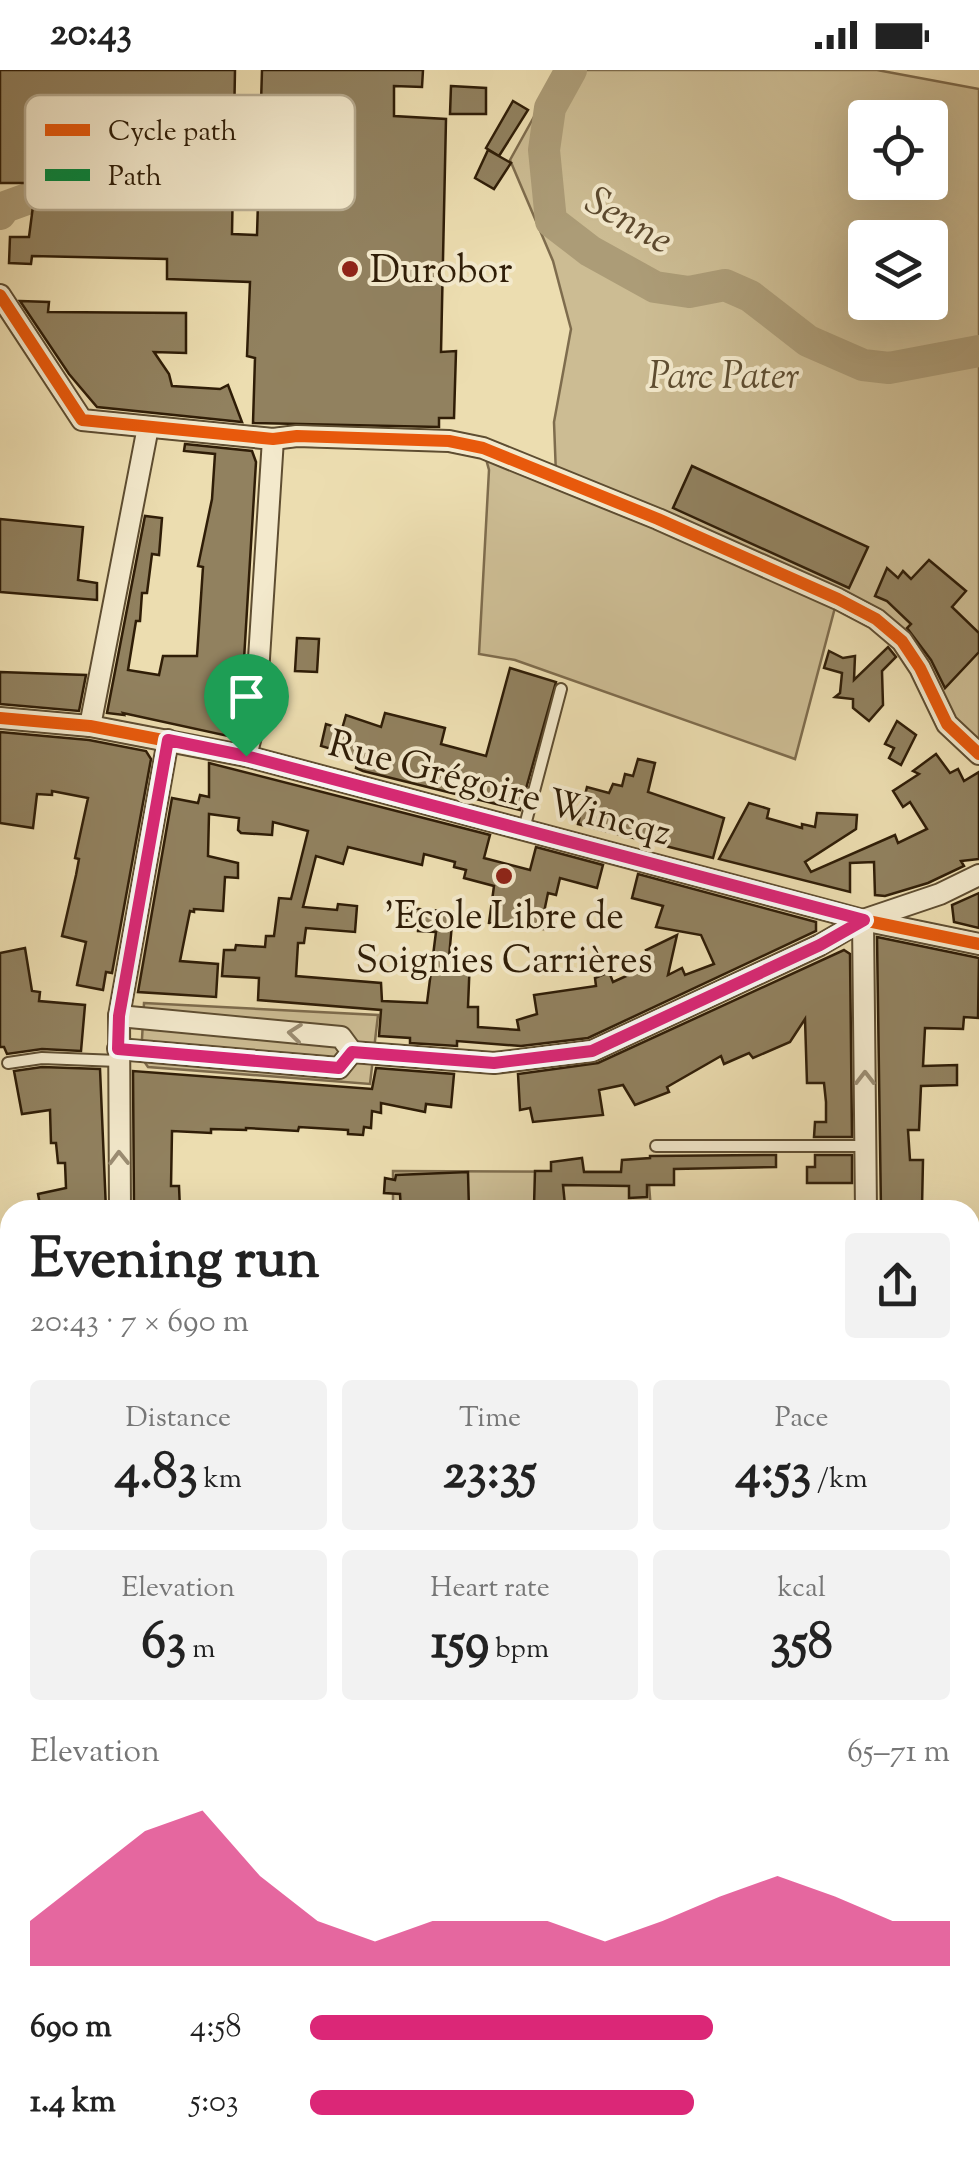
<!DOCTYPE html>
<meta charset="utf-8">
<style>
:root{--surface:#fff;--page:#f2f2f2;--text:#222;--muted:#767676;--accent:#db2777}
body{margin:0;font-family:"Sorts Mill Goudy",serif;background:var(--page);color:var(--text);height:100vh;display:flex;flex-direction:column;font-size:38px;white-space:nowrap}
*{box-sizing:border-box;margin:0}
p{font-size:32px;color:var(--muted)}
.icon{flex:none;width:55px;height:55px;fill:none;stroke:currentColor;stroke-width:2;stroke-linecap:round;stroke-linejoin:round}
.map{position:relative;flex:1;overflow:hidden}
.sheet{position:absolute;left:0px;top:1130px;width:980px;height:962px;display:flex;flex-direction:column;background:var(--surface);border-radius:30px 30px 0 0;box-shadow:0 10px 40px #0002}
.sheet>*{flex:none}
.fabs{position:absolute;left:848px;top:30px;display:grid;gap:20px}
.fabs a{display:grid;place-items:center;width:100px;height:100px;border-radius:10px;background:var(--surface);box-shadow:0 10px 40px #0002;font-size:50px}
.pin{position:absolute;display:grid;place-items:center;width:85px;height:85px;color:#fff;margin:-102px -42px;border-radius:50% 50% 50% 0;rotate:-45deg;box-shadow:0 0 10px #0007}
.pin .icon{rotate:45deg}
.round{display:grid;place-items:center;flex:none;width:105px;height:105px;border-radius:10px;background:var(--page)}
.head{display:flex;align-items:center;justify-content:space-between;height:170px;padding:0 30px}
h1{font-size:55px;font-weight:700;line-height:75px}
.metrics{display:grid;grid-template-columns:repeat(3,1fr);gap:15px;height:170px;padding:10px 30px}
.metrics div{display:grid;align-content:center;border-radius:10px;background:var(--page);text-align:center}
.metrics b{font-size:50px;font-weight:700}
.metrics small{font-size:28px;font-weight:400}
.metrics p{font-size:28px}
.chart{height:280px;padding:20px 30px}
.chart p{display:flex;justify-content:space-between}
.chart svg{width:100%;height:180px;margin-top:10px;fill:var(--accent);opacity:.7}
ul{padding:0 30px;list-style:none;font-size:32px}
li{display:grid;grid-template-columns:160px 120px 1fr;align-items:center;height:75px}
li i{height:25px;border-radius:12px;background:var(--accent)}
.status{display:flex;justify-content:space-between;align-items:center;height:70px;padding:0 50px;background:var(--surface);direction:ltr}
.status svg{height:28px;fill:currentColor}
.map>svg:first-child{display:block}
.green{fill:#ccbc93;stroke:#7e6c4d;stroke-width:2.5;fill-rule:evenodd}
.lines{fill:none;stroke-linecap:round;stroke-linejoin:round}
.river{stroke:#ac9c77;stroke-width:32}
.building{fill:#91815f;stroke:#2f1d07;stroke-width:2.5}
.service-casing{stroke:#5e4d31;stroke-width:14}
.minor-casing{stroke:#5e4d31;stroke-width:24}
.service{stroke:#f3e9cc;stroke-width:10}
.minor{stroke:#f3e9cc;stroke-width:20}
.quiet{stroke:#00873e;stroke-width:10;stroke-dasharray:20 10;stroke-linecap:butt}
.cycleway-casing{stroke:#f3e9cc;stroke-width:19}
.cycleway{stroke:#e8590c;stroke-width:12}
.oneway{stroke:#9b8d73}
.route-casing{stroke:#fff;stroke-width:20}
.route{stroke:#db2777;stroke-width:12}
.poi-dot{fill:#8f2418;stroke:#f3e9cc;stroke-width:4}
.labels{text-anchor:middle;stroke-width:8;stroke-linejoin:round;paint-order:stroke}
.poi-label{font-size:38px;fill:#2f1d07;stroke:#f3e9cc;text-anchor:start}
.park-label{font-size:38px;font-style:italic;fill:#5e4d31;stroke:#f3e9cc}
.street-label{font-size:38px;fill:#2f1d07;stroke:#f3e9cc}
.water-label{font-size:40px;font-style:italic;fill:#5b492e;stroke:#f3e9cc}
.key{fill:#f3e9cc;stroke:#b8ac91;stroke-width:2.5}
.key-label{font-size:28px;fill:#2f1d07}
</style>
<div class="status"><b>20:43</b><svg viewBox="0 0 49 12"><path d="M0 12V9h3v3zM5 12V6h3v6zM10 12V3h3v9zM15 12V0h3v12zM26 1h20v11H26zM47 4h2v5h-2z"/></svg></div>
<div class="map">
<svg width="979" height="2092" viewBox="0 0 979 2092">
<rect width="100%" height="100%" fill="#ecddb0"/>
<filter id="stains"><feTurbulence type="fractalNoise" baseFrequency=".002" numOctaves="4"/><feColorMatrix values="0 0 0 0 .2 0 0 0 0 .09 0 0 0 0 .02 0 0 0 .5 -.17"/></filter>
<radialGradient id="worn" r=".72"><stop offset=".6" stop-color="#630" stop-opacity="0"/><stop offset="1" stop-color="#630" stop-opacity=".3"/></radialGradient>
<g class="green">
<path d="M560 0H877L979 19V676L955 654 913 576 837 530 795 689 515 590 479 584 489 400 483 378 556 405 554 352 571 259 553 191 510 90ZM865 48H930V112H865ZM865 168H930V232H865Z"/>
<polygon points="144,933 378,945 370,1014 148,997 141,987"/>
<polygon points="393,1101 648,1102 651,1140 336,1140 393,1136"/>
<polygon points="979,1549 979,1884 970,1887 970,1552"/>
</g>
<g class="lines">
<g class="river">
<polyline points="571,0 550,38 544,80 551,151 590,181 655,217 689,222 725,215 750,226 808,271 863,295 889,298 979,281"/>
<polyline points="0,144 5,137 38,125"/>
</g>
</g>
<g class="building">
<polygon points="0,0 235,0 232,164 257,165 262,0 423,0 422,17 394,16 394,46 446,49 441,282 456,281 454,348 439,348 439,357 253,353 255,288 247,286 250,212 167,209 167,189 32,186 31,194 9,193 10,167 29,167 36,113 0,113"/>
<polygon points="451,16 486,18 486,44 450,44"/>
<polygon points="513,31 528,40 499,86 486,78"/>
<polygon points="488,80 511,93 494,119 475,108"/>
<polygon points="20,231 49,232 48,242 186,243 186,283 154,282 169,304 172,316 220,319 228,315 242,352 97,337 69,304"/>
<polygon points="185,374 252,381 256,392 240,655 228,666 123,643 124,645 107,643 145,446 162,448 159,485 152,484 147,523 142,523 140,551 136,551 128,600 159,605 163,586 197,586 203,497 198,496 212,429 215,384 184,381"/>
<polygon points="692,396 868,477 849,518 673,438"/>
<polygon points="0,449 83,457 78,510 97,513 97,530 0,522"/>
<polygon points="929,490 966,521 952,537 979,563 979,582 945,618 931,590 907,558 911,554 887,531 875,526 887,498 898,508 903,501 911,509"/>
<polygon points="297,568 319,569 317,602 295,601"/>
<polygon points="888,577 896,587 882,601 883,635 869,651 853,638 853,629 835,627 840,623 842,603 824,598 829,581 843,588 855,586 854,610"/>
<polygon points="510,598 556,612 520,740 363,701 356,698 359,687 321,676 326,654 342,659 346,645 381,657 385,643 445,658 441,674 486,686"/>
<polygon points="0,602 86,605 79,641 0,634"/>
<polygon points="897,651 916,665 901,695 889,688 894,678 885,674"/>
<polygon points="0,662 89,670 146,681 151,689 112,903 106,902 103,920 77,915 86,872 62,866 76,805 79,789 75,788 88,728 52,721 52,725 37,724 33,758 0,753"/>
<polygon points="936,684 950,703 958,699 964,711 979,702 979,789 961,791 964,796 928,813 885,826 875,825 874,792 850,793 850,822 719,789 749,733 769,739 767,748 802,758 802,754 815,757 817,743 857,745 856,759 805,792 811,802 895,765 898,773 927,759 910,732 903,737 893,721 919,704 913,701"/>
<polygon points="638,689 655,693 648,722 724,748 713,788 578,754 587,717 609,723 613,714 622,716 625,704 633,706"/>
<polygon points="209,693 490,765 484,788 530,800 536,777 603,795 597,818 560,808 556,825 548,823 543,847 544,859 489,853 494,816 464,808 466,800 454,797 455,792 424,784 422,795 348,777 343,794 316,786 303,837 337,840 338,834 357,836 355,862 306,858 304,873 298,873 296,906 381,913 382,931 427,933 436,862 418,861 418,856 406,854 408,838 453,842 449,888 470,887 468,937 478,937 478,957 519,960 517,950 537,944 534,925 596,916 595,908 609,902 613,912 653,894 646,880 677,865 668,905 682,898 685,905 714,894 701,865 656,857 663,836 632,828 638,804 816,852 816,861 588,968 521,976 457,971 457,976 410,973 410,968 379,966 381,940 258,930 259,908 222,906 224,880 235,880 236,875 265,877 266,866 274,866 279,828 291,829 308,761 273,752 272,765 241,763 238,760 239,748 209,744 208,786 238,793 238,808 225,807 223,841 194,839 194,842 190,841 180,891 218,894 216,927 138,922 172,728 198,733 200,725 209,727"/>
<polygon points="979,823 979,858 954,852 952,835"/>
<polygon points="877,867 979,888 978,948 964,947 963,959 925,958 923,996 957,995 957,1015 921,1016 919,1060 908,1060 910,1090 923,1090 922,1137 910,1140 881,1140"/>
<polygon points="25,878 32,921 40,922 39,931 85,935 81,981 42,979 7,984 4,977 0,977 0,883"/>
<polygon points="844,880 850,884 852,1067 814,1067 815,1052 826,1052 826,1032 824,1013 807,1013 805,949 790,972 753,988 749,983 724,994 721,986 667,1017 669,1022 635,1035 623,1015 599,1020 603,1045 533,1052 530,1038 520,1040 518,1004 598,993"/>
<polygon points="42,997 100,999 106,1140 41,1140 38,1124 66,1118 65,1093 58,1093 56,1073 51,1073 50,1040 22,1044 14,1001"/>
<polygon points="376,998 454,1004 451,1037 426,1034 425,1042 381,1033 381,1043 372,1041 371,1058 364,1057 363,1065 348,1064 348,1060 299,1057 298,1061 246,1058 246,1060 211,1059 211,1063 172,1061 171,1116 179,1116 180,1140 134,1140 133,1001 372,1019"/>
<polygon points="776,1085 776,1097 674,1099 674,1115 647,1115 647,1127 629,1128 629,1116 563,1115 565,1135 534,1136 535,1101 551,1101 551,1092 582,1088 584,1102 621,1102 622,1090 650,1088 650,1086"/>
<polygon points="815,1085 852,1085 852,1113 807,1113 807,1097 815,1097"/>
<polygon points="468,1102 469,1140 401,1140 400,1124 384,1123 385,1108 395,1110 396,1105"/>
</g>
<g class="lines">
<defs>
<g id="service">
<polyline points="524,759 561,619"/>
<polyline points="8,993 42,988 118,991"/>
<polyline points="656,1076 865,1076"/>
</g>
<g id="minor">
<polyline points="0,225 82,350 273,369 297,366 449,371 483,378 658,449 838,529 876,549 902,571 920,598 947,654 979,684"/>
<polyline points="0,648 90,656 246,686 863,850 979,874"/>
<polyline points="90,656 148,357"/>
<polyline points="246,686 255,651 273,369"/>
<polyline points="863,850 866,1140"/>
<polyline points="118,979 339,998 352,982 341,967 119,946"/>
<polyline points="352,982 494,993 592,981 820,875 863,850 940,824 979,805"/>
<polyline points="120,1140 119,946 168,670"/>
<polyline points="970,1367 979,1366"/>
<polyline points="0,1377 10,1375"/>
<polyline points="0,1443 10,1462"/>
<polyline points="0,1545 10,1539"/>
<polyline points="4,1727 10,1728"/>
<polyline points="0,2006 10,2008"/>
<polyline points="970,2030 979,2029"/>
<polyline points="218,2082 226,2092"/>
<polyline points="801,2092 820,2082"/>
</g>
</defs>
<use href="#service" class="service-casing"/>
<use href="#minor" class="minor-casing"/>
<use href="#service" class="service"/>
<use href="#minor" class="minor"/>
<polyline class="quiet" points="970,1367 979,1366"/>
<defs>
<g id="cycleway">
<polyline points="0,225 82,350 273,369 297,366 449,371 483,378 658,449 838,529 876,549 902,571 920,598 947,654 979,684"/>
<polyline points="0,648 90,656 246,686 863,850 979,874"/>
</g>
</defs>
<use href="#cycleway" class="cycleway-casing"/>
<use href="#cycleway" class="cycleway"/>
</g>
<defs><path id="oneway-chevron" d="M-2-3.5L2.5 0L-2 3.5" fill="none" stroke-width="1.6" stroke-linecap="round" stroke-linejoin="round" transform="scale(2.5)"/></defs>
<g class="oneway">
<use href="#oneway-chevron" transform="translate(295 963) rotate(-174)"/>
<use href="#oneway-chevron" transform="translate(865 1008) rotate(-90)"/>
<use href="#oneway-chevron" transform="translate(119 1088) rotate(-91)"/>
</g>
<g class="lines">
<defs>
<polygon id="route" points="168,670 246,686 864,850 820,875 592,981 494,993 352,982 339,998 118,979 119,946"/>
</defs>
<use href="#route" class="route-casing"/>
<use href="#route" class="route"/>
</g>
<g class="poi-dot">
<circle cx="350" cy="199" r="10"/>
<circle cx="504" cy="806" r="10"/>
</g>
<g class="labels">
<g class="poi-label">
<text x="370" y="212">Durobor</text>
<text x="504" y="858" text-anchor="middle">'Ecole Libre de<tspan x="504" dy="44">Soignies Carrières</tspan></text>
</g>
<g class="park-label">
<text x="724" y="318">Parc Pater</text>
</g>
<g class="street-label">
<text transform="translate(500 717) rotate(15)" y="13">Rue Grégoire Wincqz</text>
</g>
<g class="water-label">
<text transform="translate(630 149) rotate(30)" y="14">Senne</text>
</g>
</g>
<rect x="25" y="25" width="330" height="115" rx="15" class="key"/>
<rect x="45" y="54" width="45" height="12" fill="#e8590c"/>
<rect x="45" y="99" width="45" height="12" fill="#00873e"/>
<g class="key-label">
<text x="108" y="70">Cycle path</text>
<text x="108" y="115">Path</text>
</g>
<rect width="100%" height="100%" filter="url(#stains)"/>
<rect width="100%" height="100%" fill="url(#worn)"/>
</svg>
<div class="fabs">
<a><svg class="icon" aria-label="locate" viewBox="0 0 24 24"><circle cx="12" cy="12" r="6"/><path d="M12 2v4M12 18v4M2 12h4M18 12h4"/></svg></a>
<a><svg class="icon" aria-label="layers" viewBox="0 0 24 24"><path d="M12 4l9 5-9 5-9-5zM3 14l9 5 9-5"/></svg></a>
</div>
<div class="pin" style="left:246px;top:686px;background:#1e9e55"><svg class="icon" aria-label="arrive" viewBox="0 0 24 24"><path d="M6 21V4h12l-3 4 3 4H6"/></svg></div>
<section class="sheet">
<div class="head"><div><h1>Evening run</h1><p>20:43 · 7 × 690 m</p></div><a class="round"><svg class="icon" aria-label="share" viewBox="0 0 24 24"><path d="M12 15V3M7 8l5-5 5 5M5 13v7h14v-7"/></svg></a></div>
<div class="metrics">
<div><p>Distance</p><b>4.83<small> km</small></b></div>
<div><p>Time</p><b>23:35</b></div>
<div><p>Pace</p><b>4:53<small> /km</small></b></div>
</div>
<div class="metrics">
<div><p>Elevation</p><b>63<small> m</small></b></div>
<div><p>Heart rate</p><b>159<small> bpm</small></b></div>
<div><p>kcal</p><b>358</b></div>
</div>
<div class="chart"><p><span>Elevation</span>65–71 m</p>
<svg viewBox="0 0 160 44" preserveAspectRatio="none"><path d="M0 44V33L10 22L20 11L30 6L40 22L50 33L60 38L70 33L80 33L90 33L100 38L110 33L120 27L130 22L140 27L150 33L160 33V44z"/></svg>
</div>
<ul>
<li><b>690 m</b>4:58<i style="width:63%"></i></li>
<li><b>1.4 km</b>5:03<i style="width:60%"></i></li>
</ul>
</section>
</div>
